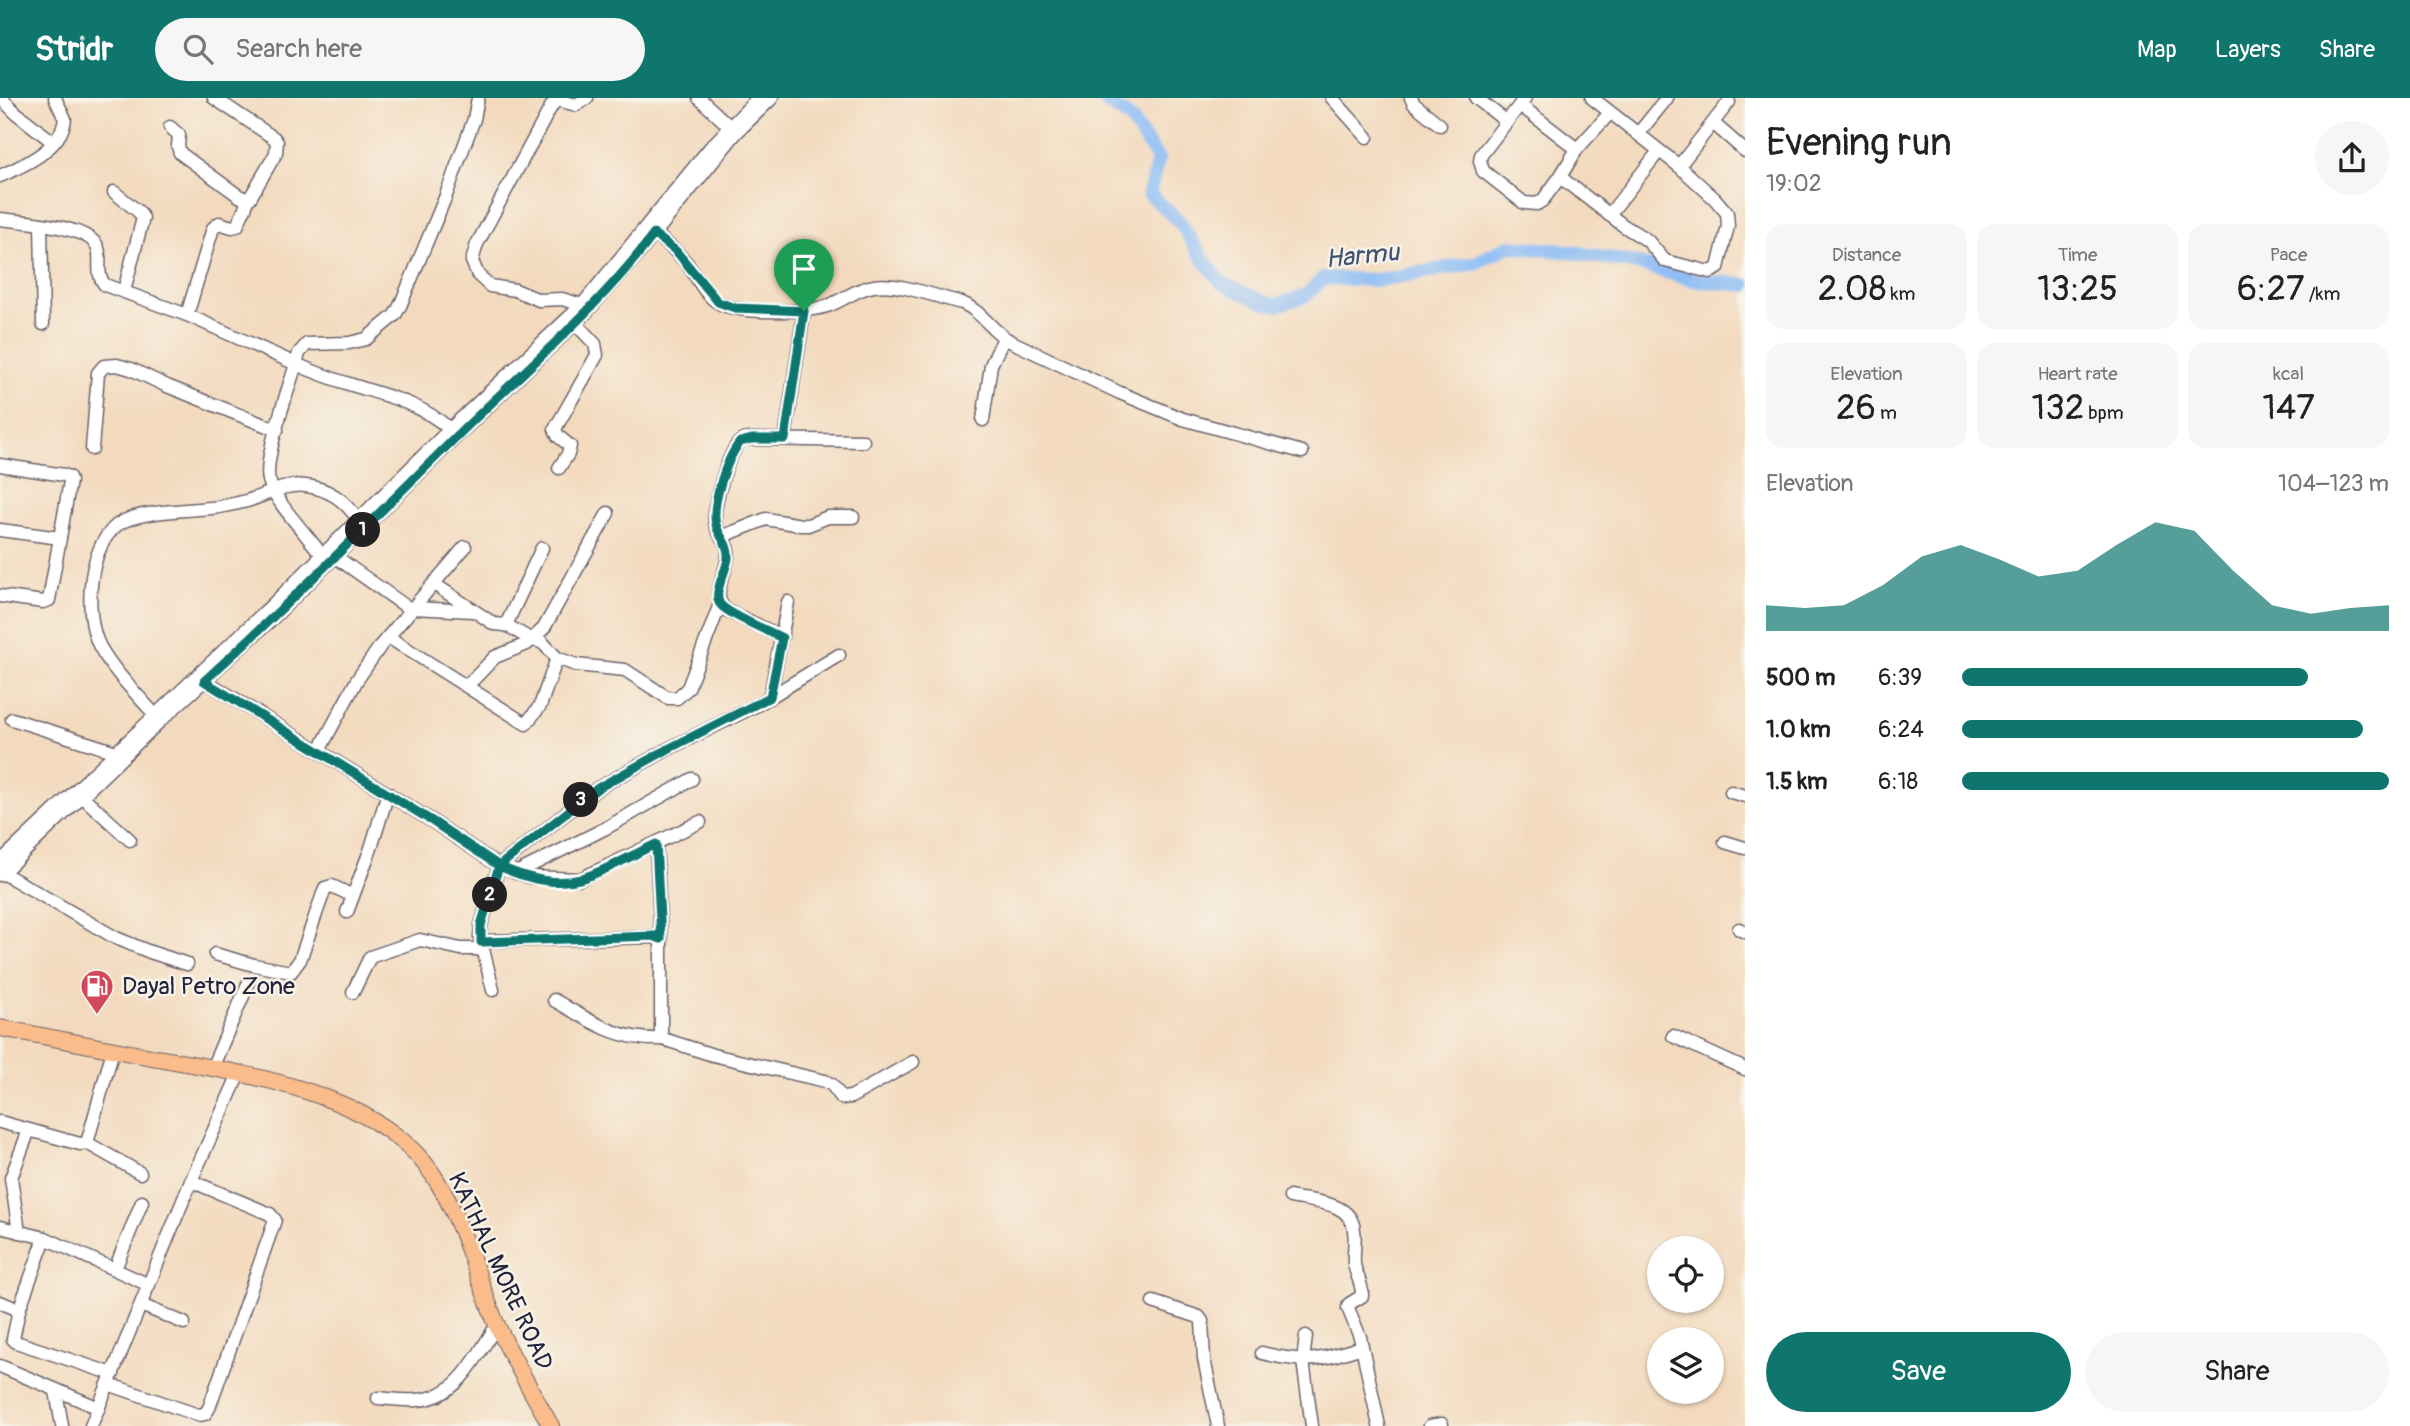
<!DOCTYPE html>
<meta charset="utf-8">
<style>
:root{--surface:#fff;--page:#f6f6f6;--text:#222;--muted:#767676;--accent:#0f766e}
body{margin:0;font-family:Pangolin,sans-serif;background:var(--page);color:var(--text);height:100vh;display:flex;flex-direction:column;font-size:26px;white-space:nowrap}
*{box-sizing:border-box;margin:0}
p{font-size:23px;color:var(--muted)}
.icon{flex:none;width:38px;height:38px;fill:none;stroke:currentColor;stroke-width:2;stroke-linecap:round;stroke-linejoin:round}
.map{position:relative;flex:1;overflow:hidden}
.details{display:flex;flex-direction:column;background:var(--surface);width:665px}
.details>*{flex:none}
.tools{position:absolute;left:1647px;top:1138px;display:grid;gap:14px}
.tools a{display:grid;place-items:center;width:77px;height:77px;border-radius:50%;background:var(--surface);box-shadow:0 2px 5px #0004;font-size:35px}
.pin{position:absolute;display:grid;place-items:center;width:60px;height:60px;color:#fff;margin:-72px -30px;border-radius:50% 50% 50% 0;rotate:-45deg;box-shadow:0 0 7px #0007}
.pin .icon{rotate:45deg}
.km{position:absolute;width:35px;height:35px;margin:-18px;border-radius:50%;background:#222;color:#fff;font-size:19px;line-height:35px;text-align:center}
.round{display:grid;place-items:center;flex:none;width:74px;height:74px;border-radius:37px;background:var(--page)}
.overview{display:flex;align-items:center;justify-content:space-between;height:119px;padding:0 21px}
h1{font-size:38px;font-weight:600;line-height:52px}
.stats{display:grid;grid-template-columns:repeat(3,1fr);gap:10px;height:119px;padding:7px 21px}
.stats div{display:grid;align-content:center;border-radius:18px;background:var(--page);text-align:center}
.stats b{font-size:35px;font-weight:600}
.stats small{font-size:19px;font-weight:400}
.stats p{font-size:19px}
.chart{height:196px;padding:14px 21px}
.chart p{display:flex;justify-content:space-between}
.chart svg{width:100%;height:126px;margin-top:7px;fill:var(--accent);opacity:.7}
.button{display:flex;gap:14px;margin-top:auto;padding:14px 21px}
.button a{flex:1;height:80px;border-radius:42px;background:var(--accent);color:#fff;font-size:28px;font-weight:600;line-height:80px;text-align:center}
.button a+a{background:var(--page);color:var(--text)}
ul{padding:0 21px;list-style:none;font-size:23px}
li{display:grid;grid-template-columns:112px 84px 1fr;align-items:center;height:52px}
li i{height:18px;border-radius:9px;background:var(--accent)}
header{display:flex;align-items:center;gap:42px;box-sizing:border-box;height:98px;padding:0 35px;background:var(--accent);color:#fff}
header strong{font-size:33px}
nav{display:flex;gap:38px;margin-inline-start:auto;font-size:24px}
.search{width:490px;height:63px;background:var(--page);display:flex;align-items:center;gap:18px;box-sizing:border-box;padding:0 24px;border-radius:38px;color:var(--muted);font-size:26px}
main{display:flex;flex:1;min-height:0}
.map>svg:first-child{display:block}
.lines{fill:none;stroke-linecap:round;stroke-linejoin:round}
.river{stroke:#88baf5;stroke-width:14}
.minor-casing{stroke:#6b6269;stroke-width:15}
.major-casing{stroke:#6b6269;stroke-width:18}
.minor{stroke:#fff;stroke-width:12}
.major{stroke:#f9bc8a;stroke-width:16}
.route-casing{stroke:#fff;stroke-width:14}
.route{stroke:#0f766e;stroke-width:9}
.labels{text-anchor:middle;stroke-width:5;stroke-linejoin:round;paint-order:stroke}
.poi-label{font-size:24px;fill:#22223b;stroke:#f7f3e8;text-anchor:start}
.street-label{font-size:24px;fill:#22223b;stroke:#f7f3e8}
.water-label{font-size:26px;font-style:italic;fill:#415073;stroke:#f7f3e8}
</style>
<header>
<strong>Stridr</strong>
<div class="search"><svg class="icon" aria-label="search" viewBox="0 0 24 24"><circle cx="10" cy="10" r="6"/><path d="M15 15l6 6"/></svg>Search here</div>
<nav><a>Map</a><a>Layers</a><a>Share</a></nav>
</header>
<main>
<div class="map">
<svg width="1745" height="1328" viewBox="0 0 1745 1328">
<rect width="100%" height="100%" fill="#f7f3e8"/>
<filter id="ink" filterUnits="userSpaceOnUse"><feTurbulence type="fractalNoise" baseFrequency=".0143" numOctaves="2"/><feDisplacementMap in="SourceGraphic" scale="14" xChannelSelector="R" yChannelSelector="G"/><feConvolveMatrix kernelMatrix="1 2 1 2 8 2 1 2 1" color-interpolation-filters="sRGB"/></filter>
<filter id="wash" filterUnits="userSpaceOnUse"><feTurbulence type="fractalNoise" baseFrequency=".00686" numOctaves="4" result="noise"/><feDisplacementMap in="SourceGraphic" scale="28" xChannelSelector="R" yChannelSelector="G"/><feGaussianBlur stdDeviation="1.57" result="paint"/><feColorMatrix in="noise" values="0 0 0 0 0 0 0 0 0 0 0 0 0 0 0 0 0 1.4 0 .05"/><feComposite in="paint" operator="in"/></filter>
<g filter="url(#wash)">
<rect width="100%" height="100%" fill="#f3dabe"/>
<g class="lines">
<polyline class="river" points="1104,0 1107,5 1130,20 1158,61 1149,96 1180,124 1203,161 1222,185 1264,204 1277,207 1307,197 1323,180 1377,182 1425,174 1475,165 1509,148 1573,154 1638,166 1694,182 1745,187"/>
</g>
</g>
<g filter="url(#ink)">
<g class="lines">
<defs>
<g id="minor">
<polyline points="1,0 15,14 53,44"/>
<polyline points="699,0 729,28"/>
<polyline points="1332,0 1367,39"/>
<polyline points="1411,0 1414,6 1440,27"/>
<polyline points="1476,0 1507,24"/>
<polyline points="1525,0 1481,57 1480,63 1483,73 1524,105 1537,106 1543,102 1560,79 1577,51 1610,15"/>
<polyline points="1520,7 1577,51"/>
<polyline points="1713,25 1745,53"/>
<polyline points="170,29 179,37 178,48 180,55 239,98 246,101 250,100 276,55 277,44 274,40 214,0"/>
<polyline points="1638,36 1667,0"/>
<polyline points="1679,68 1729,4"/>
<path d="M0 78C25 67 61 51 65 21L55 0"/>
<polyline points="1560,79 1624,128 1647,142 1665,163 1710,174 1718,170 1728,128 1727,115 1715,101 1679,68 1592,0"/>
<polyline points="114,94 139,114 143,120 124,193"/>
<polyline points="1609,117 1659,53"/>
<path d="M0 121C21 124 90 127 98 150 102 163 95 176 105 187L187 217 296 266C289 290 263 361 269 382 274 403 308 438 322 457"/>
<polyline points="41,126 43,226"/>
<path d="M654 136C666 144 676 153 686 164 696 177 704 197 719 205 738 216 810 215 830 207 845 201 858 190 874 188 899 184 937 199 962 205 982 213 991 233 1010 243L1120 295 1183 321 1302 354"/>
<polyline points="582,207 562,201 539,202 515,192 490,188 478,177 472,163 477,146 552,7 558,2 576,7 587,0"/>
<polyline points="187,217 213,130 219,125 232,129 237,128 246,108 246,101"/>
<polyline points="983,322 991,267 1004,240"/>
<path d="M450 331C418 304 390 299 352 287 333 281 314 274 296 266L299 255 307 246 349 245 366 241 395 217 400 208 445 100 474 21 478 0"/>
<polyline points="785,341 804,213"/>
<polyline points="92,351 98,275 104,268 117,267 131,271 167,288 277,332"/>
<polyline points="0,367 64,377 69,379 70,383 49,502 43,504 0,498"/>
<polyline points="559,370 568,356 570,348 558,338 555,331 597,257 595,246 575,225"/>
<polyline points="0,432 60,440"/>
<polyline points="721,439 766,421 801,427 808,427 828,419 853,419"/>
<polyline points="336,459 411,512"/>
<polyline points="434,486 494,526 506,527 542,450"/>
<polyline points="413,510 472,513"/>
<polyline points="506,527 532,542 542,544 557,560 576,567 625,572 668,600 677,600 688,590 720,506"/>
<polyline points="388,539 526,626 540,608 557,560"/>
<path d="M782 539 728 513C706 498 730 474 728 453 727 442 716 435 715 424 713 406 727 360 738 346 742 341 746 341 752 341L863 343"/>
<polyline points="204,582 432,723 499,768 529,779 580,781 700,724"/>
<polyline points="467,588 495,559 527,546 544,530 608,415"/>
<polyline points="770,599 788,504"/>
<path d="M154 616C136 595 114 574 100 549 83 518 87 440 124 423 147 412 191 413 219 409 229 407 240 405 250 402 269 396 286 385 306 388 330 391 344 402 358 421"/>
<polyline points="12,621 116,654"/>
<polyline points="319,653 357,582 381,547 465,449"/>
<polyline points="1731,694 1745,698"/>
<polyline points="83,699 130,742"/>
<polyline points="1725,744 1745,750"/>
<polyline points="656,746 661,841"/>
<polyline points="0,764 273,506 450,331 582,207 709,51 758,0"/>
<polyline points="3,775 116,840 150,854 187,866"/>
<polyline points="516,775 606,730 692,681"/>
<polyline points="0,777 160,623 273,520 458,337 583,218 639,155 736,35 772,0"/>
<polyline points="347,814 371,750 388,695"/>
<polyline points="1739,831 1745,834"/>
<polyline points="481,843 658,839 661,841 661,935 663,941 713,957 825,983 832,987 842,1000 851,999 913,964"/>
<polyline points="215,856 254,867 291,874 300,862 325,790 332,788 353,798"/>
<polyline points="493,892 480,839 481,827 499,768 598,690 670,650 757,607 839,557"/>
<polyline points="353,894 370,859 420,842 461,851 482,851"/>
<path d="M554 902C592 924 618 943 663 941"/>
<polyline points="1673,938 1745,971"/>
<polyline points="212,970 249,884"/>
<polyline points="0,1024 80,1046 87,1045 113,952"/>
<polyline points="87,1045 140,1075"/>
<path d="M1290 1099C1313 1104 1351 1103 1354 1132 1356 1143 1353 1154 1354 1166 1356 1177 1363 1187 1362 1198L1349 1206 1348 1210 1360 1239 1379 1328"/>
<polyline points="0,1129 45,1140"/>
<polyline points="19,1134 11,1080 29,1032"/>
<polyline points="115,1171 142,1104"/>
<polyline points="0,1204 19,1212 45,1140 149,1187"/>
<polyline points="1153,1204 1199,1219 1202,1223 1204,1261 1218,1328"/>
<polyline points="141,1207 184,1225"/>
<polyline points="19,1212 13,1241 16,1244 113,1276"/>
<polyline points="1306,1238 1303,1263 1312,1328"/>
<path d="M1262 1255C1307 1266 1318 1263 1362 1249"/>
<polyline points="0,1268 99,1310"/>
<polyline points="108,1286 198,1317 205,1316 209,1310 275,1122 270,1116 191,1083"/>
<polyline points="56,1293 62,1328"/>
<path d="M378 1300C391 1301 404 1303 417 1302 459 1300 476 1258 497 1227"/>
<polyline points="91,1328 191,1083 239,976"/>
<polyline points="1430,1328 1442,1326"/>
</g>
<path id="major" d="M0 930C49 939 98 949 146 958 240 975 383 993 437 1083 464 1127 476 1177 496 1225 512 1260 532 1294 551 1328"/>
</defs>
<use href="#minor" class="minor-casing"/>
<use href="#major" class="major-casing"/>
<use href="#minor" class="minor"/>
<use href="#major" class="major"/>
</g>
</g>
<g class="lines" filter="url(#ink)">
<defs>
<path id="route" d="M804 213 735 210 718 204 676 153 654 136C597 212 524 272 457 338 373 421 291 504 204 583L432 723 499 768 481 827V844L654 838 661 841 656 746C632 757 606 773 580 781 554 788 523 779 499 768L598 690 670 650 770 599 782 540C769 533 727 516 720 506 712 494 727 473 728 460 729 447 721 441 717 430 709 410 727 360 740 344L752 341H785L804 213"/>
</defs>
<use href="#route" class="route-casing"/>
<use href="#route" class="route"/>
</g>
<defs>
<symbol id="fuel-pin" viewBox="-11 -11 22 30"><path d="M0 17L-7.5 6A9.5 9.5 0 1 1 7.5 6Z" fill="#d1495b" stroke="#f7f3e8"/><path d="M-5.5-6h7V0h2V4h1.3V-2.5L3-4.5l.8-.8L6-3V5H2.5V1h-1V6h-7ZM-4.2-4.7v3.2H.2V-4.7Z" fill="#fff"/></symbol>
</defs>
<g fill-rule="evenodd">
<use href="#fuel-pin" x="78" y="869" width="38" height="52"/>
</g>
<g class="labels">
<g class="poi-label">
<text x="122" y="896">Dayal Petro Zone</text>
</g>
<g class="street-label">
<text transform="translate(501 1173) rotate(65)" y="8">KATHAL MORE ROAD</text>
</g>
<g class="water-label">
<text transform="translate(1362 157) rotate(-6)" y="9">Harmu</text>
</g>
</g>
</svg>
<div class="tools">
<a><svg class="icon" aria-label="locate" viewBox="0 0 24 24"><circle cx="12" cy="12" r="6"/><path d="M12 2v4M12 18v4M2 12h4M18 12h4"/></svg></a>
<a><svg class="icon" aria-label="layers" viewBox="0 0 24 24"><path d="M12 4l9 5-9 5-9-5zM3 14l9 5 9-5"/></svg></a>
</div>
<div class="pin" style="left:804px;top:213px;background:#1e9e55"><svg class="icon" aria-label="arrive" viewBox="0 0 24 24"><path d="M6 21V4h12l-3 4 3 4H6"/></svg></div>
<b class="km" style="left:363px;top:432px">1</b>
<b class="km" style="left:490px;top:797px">2</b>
<b class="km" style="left:581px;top:702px">3</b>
</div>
<section class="details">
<div class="overview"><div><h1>Evening run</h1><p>19:02</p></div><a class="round"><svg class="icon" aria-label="share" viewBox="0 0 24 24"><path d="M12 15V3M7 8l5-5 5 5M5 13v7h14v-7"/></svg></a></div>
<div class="stats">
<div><p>Distance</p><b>2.08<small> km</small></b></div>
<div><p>Time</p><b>13:25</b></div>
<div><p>Pace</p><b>6:27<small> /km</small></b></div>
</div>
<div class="stats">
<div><p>Elevation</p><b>26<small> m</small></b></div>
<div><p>Heart rate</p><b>132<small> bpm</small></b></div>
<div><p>kcal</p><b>147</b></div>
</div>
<div class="chart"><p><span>Elevation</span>104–123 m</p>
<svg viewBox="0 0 160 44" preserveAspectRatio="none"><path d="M0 44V35L10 36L20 35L30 28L40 18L50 14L60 19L70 25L80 23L90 14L100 6L110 9L120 23L130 35L140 38L150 36L160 35V44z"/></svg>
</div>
<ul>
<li><b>500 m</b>6:39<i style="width:81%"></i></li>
<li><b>1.0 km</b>6:24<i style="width:94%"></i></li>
<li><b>1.5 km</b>6:18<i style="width:100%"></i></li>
</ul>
<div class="button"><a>Save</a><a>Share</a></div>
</section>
</main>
